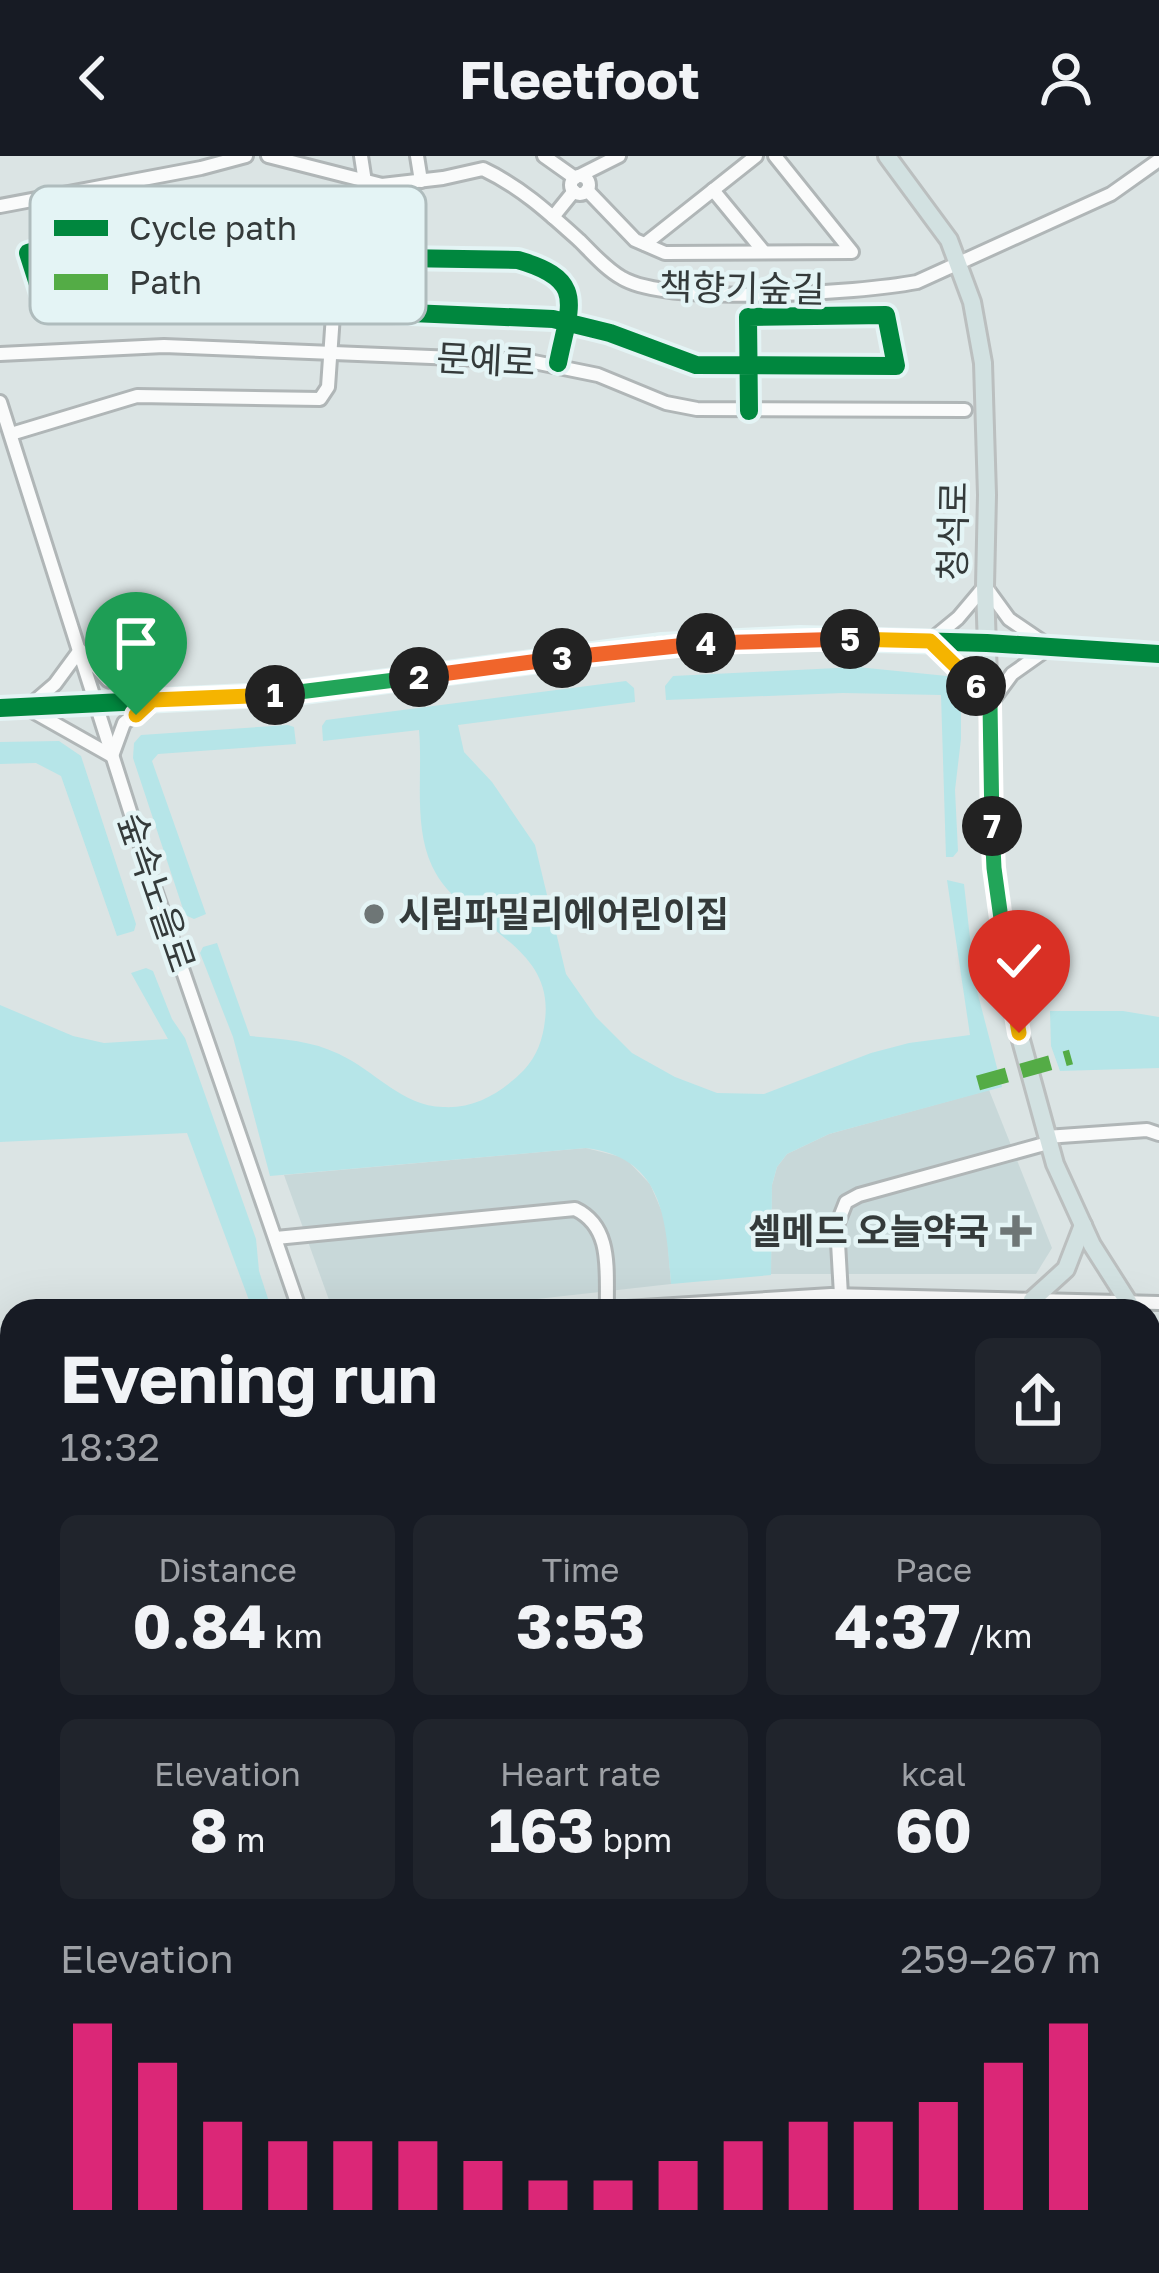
<!DOCTYPE html>
<meta charset="utf-8">
<style>
:root{--surface:#171b24;--page:#20242c;--text:#f1f3f6;--muted:#9ea1a6;--accent:#db2777}
body{margin:0;font-family:"Golos Text","Noto Sans KR",sans-serif;background:var(--page);color:var(--text);height:100vh;display:flex;flex-direction:column;font-size:45px;white-space:nowrap}
*{box-sizing:border-box;margin:0}
p{font-size:39px;color:var(--muted)}
.icon{flex:none;width:66px;height:66px;fill:none;stroke:currentColor;stroke-width:2;stroke-linecap:round;stroke-linejoin:round}
.map{position:relative;flex:1;overflow:hidden}
.details{position:absolute;left:0px;top:1143px;width:1161px;height:975px;display:flex;flex-direction:column;background:var(--surface);border-radius:36px 36px 0 0;box-shadow:0 12px 48px #0002}
.details>*{flex:none}
.pin{position:absolute;display:grid;place-items:center;width:102px;height:102px;color:#fff;margin:-123px -51px;border-radius:50% 50% 50% 0;rotate:-45deg;box-shadow:0 0 12px #0007}
.pin .icon{rotate:45deg}
.km{position:absolute;width:60px;height:60px;margin:-30px;border-radius:50%;background:#222;color:#fff;font-size:33px;line-height:60px;text-align:center}
.round{display:grid;place-items:center;flex:none;width:126px;height:126px;border-radius:18px;background:var(--page)}
.headline{display:flex;align-items:center;justify-content:space-between;height:204px;padding:0 60px}
h1{font-size:66px;font-weight:700;line-height:90px}
.stats{display:grid;grid-template-columns:repeat(3,1fr);gap:18px;height:204px;padding:12px 60px}
.stats div{display:grid;align-content:center;border-radius:18px;background:var(--page);text-align:center}
.stats b{font-size:60px;font-weight:700}
.stats small{font-size:33px;font-weight:400}
.stats p{font-size:33px}
.chart{height:336px;padding:24px 60px}
.chart p{display:flex;justify-content:space-between}
.chart svg{width:100%;height:216px;margin-top:12px;stroke:var(--accent);stroke-width:6}
header{display:flex;justify-content:space-between;align-items:center;height:156px;padding:0 60px;background:var(--surface);font-size:54px;font-weight:700}
.map>svg:first-child{display:block}
.built{fill:#c8d8d9}
.green{fill:#b6e5e8}
.lines{fill:none;stroke-linecap:round;stroke-linejoin:round}
.minor-casing{stroke:#b0b6b7;stroke-width:18}
.major-casing{stroke:#bbbfbf;stroke-width:22}
.minor{stroke:#fafbfb;stroke-width:12}
.major{stroke:#d2e1e1;stroke-width:16}
.quiet{stroke:#54ac46;stroke-width:15;stroke-dasharray:30 15;stroke-linecap:butt}
.cycleway-casing{stroke:#e4f4f5;stroke-width:26}
.cycleway{stroke:#00873e;stroke-width:18}
.split-1-casing{stroke:#fff;stroke-width:24}
.split-2-casing{stroke:#fff;stroke-width:24}
.split-3-casing{stroke:#fff;stroke-width:24}
.split-4-casing{stroke:#fff;stroke-width:24}
.split-5-casing{stroke:#fff;stroke-width:24}
.split-6-casing{stroke:#fff;stroke-width:24}
.split-7-casing{stroke:#fff;stroke-width:24}
.split-8-casing{stroke:#fff;stroke-width:24}
.split-9-casing{stroke:#fff;stroke-width:24}
.split-1{stroke:#f5b400;stroke-width:15}
.split-2{stroke:#22a559;stroke-width:15}
.split-3{stroke:#f0652b;stroke-width:15}
.split-4{stroke:#f0652b;stroke-width:15}
.split-5{stroke:#f0652b;stroke-width:15}
.split-6{stroke:#f5b400;stroke-width:15}
.split-7{stroke:#22a559;stroke-width:15}
.split-8{stroke:#22a559;stroke-width:15}
.split-9{stroke:#f5b400;stroke-width:15}
.poi-dot{fill:#6e7676;stroke:#e4f4f5;stroke-width:4.5}
.labels{text-anchor:middle;stroke-width:9;stroke-linejoin:round;paint-order:stroke}
.street-label{font-size:36px;fill:#343a3a;stroke:#e4f4f5}
.poi-label{font-size:36px;font-weight:bold;fill:#343a3a;stroke:#e4f4f5;text-anchor:start}
.key{fill:#e4f4f5;stroke:#afbcbd;stroke-width:3}
.key-label{font-size:33px;fill:#343a3a}
</style>
<header><svg class="icon" aria-label="back" viewBox="0 0 24 24"><path d="M15 5l-7 7 7 7"/></svg>Fleetfoot<svg class="icon" aria-label="person" viewBox="0 0 24 24"><circle cx="12" cy="8" r="4"/><path d="M4 21q1-7 8-7t8 7"/></svg></header>
<div class="map">
<svg width="1159" height="2117" viewBox="0 0 1159 2117">
<rect width="100%" height="100%" fill="#dbe4e4"/>
<g class="built">
<polygon points="989,934 1052,1092 1036,1118 771,1118 772,1029 777,1011 787,998 829,978"/>
<polygon points="586,992 625,1002 650,1028 666,1065 671,1128 431,1155 333,1155 284,1019"/>
</g>
<g class="green">
<polygon points="857,511 947,520 961,531 961,583 955,634 958,695 953,701 946,701 941,539 843,537 666,544 665,530 673,520"/>
<path d="M626 525 634 532 635 546 458 569 464 596 492 626 535 689 566 818 596 861 632 897 675 921 717 937 764 938 871 897 909 887 970 879 947 724 964 728 975 827 1002 931 829 978 787 998 777 1011 772 1029 771 1119 671 1128C666 1064 664 1002 586 992L270 1020 233 881 200 797 203 791 217 787 250 880C281 883 311 884 339 898 375 915 402 950 443 951 475 953 502 936 524 914 537 900 543 883 545 864 555 785 460 771 432 710 413 669 423 617 419 574L323 585 322 570 326 564Z"/>
<polygon points="288,569 294,571 296,588 158,598 152,605 206,758 194,763 185,759 133,602 134,587 141,579"/>
<polygon points="59,585 81,600 136,768 134,775 117,780 61,620 36,607 0,608 0,586"/>
<polygon points="146,812 153,815 172,863 185,882 256,1083 259,1115 272,1155 253,1155 187,977 0,986 0,849 73,880 104,887 168,883 131,817"/>
<polygon points="1050,855 1123,855 1159,861 1159,912 1060,915 1051,890"/>
<polygon points="0,1747 12,1749 12,1951 1,1952"/>
<polygon points="1149,2073 1159,2078 1159,2117 909,2117 905,2106 1149,2106"/>
<polygon points="345,2106 551,2106 556,2117 350,2117"/>
</g>
<g class="lines">
<defs>
<g id="minor">
<path d="M268 0 382 29 443 22 483 13C521 31 549 57 580 85 593 98 606 113 622 122 669 150 859 137 917 126L1111 38 1159 4"/>
<polyline points="361,0 365,26"/>
<polyline points="417,0 421,25"/>
<polyline points="544,0 575,22"/>
<polyline points="579,20 619,0"/>
<circle cx="580" cy="29" r="9"/>
<polyline points="587,34 635,84 665,97 852,96 775,0"/>
<polyline points="713,34 764,96"/>
<polyline points="0,50 201,12 246,0"/>
<polyline points="553,61 574,35"/>
<polyline points="645,88 756,0"/>
<polyline points="0,198 164,190 529,205 598,219 666,247 697,253 965,254"/>
<path d="M558 207C569 150 588 124 518 104L337 101 271 84 178 81 62 87 28 97 45 150 177 147 553 163 610 177 696 209 896 210 886 159 748 161 749 255"/>
<polyline points="0,246 155,734 300,1155"/>
<polyline points="11,278 137,240 320,243 328,231 337,101"/>
<polygon points="985,430 1009,463 1050,491 1012,518 990,548 962,513 930,485 958,462"/>
<polygon points="80,494 108,524 152,544 124,567 112,600 27,552 55,528"/>
<polyline points="0,552 288,538 662,489 800,482 987,487 1159,498"/>
<polyline points="1046,981 1147,974 1159,978"/>
<path d="M276 1082 575 1053C613 1071 606 1115 607 1151"/>
<polyline points="841,1139 837,1069 846,1046 859,1039 1048,987"/>
<polyline points="579,1155 831,1139 1159,1147"/>
<polyline points="0,1205 12,1207"/>
<polyline points="0,1398 7,1269"/>
<polyline points="4,1565 12,1544"/>
<polyline points="0,1590 12,1582"/>
<polyline points="1149,1598 1159,1599"/>
<polyline points="0,1676 12,1649"/>
<polyline points="0,1736 12,1738"/>
<polyline points="1149,1955 1159,1955"/>
<polyline points="0,1961 12,1961"/>
<polyline points="1149,2004 1159,2004"/>
<polyline points="1149,2061 1159,2065"/>
<polyline points="687,2106 696,2117"/>
<polyline points="789,2106 814,2117"/>
<polyline points="880,2106 881,2117"/>
<polyline points="849,2117 862,2106"/>
</g>
<g id="major">
<polyline points="887,0 949,84 972,146 983,207 987,339 985,430 994,711 1019,877 1055,1008 1092,1089 1134,1155"/>
<polyline points="1032,1144 1066,1113 1083,1069"/>
<polyline points="1149,1181 1159,1198"/>
</g>
</defs>
<use href="#minor" class="minor-casing"/>
<use href="#major" class="major-casing"/>
<use href="#minor" class="minor"/>
<use href="#major" class="major"/>
<g class="quiet">
<polyline points="978,927 1071,901"/>
<polyline points="0,1525 12,1530"/>
<polyline points="0,1631 12,1635"/>
<polyline points="1149,2004 1159,2004"/>
<polyline points="1149,2061 1159,2065"/>
</g>
<defs>
<g id="cycleway">
<path d="M558 207C569 150 588 124 518 104L337 101 271 84 178 81 62 87 28 97 45 150 177 147 553 163 610 177 696 209 896 210 886 159 748 161 749 255"/>
<polyline points="0,552 288,538 662,489 800,482 987,487 1159,498"/>
</g>
</defs>
<use href="#cycleway" class="cycleway-casing"/>
<use href="#cycleway" class="cycleway"/>
</g>
<g class="lines">
<defs>
<polyline id="split-1" points="136,559 152,544 275,539"/>
<polyline id="split-2" points="275,539 419,521"/>
<polyline id="split-3" points="419,521 562,502"/>
<polyline id="split-4" points="562,502 706,487"/>
<polyline id="split-5" points="706,487 850,483"/>
<polyline id="split-6" points="850,483 930,485 976,530"/>
<polyline id="split-7" points="976,530 990,548 992,670"/>
<polyline id="split-8" points="992,670 994,712 1008,813"/>
<polyline id="split-9" points="1008,813 1019,877"/>
</defs>
<use href="#split-1" class="split-1-casing"/>
<use href="#split-2" class="split-2-casing"/>
<use href="#split-3" class="split-3-casing"/>
<use href="#split-4" class="split-4-casing"/>
<use href="#split-5" class="split-5-casing"/>
<use href="#split-6" class="split-6-casing"/>
<use href="#split-7" class="split-7-casing"/>
<use href="#split-8" class="split-8-casing"/>
<use href="#split-9" class="split-9-casing"/>
<use href="#split-1" class="split-1"/>
<use href="#split-2" class="split-2"/>
<use href="#split-3" class="split-3"/>
<use href="#split-4" class="split-4"/>
<use href="#split-5" class="split-5"/>
<use href="#split-6" class="split-6"/>
<use href="#split-7" class="split-7"/>
<use href="#split-8" class="split-8"/>
<use href="#split-9" class="split-9"/>
</g>
<g class="poi-dot">
<circle cx="374" cy="758" r="12"/>
<path d="M1010 1057h12v12h12v12h-12v12h-12v-12h-12v-12h12z"/>
</g>
<g class="labels">
<g class="street-label">
<text transform="translate(742 132) rotate(1)" y="13">책향기숲길</text>
<text transform="translate(486 204) rotate(3)" y="13">문예로</text>
<text transform="translate(953 375) rotate(-89)" y="13">청석로</text>
<text transform="translate(157 736) rotate(71)" y="13">숲속노을로</text>
</g>
<g class="poi-label">
<text x="398" y="771">시립파밀리에어린이집</text>
<text x="989" y="1088" text-anchor="end">셀메드 오늘약국</text>
</g>
</g>
<rect x="30" y="30" width="396" height="138" rx="18" class="key"/>
<rect x="54" y="64" width="54" height="16" fill="#00873e"/>
<rect x="54" y="118" width="54" height="16" fill="#54ac46"/>
<g class="key-label">
<text x="129" y="84">Cycle path</text>
<text x="129" y="138">Path</text>
</g>
</svg>
<div class="pin" style="left:136px;top:559px;background:#1e9e55"><svg class="icon" aria-label="arrive" viewBox="0 0 24 24"><path d="M6 21V4h12l-3 4 3 4H6"/></svg></div>
<div class="pin" style="left:1019px;top:877px;background:#d93025"><svg class="icon" aria-label="check" viewBox="0 0 24 24"><path d="M5 12l5 5 9-10"/></svg></div>
<b class="km" style="left:275px;top:539px">1</b>
<b class="km" style="left:419px;top:521px">2</b>
<b class="km" style="left:562px;top:502px">3</b>
<b class="km" style="left:706px;top:487px">4</b>
<b class="km" style="left:850px;top:483px">5</b>
<b class="km" style="left:976px;top:530px">6</b>
<b class="km" style="left:992px;top:670px">7</b>
<section class="details">
<div class="headline"><div><h1>Evening run</h1><p>18:32</p></div><a class="round"><svg class="icon" aria-label="share" viewBox="0 0 24 24"><path d="M12 15V3M7 8l5-5 5 5M5 13v7h14v-7"/></svg></a></div>
<div class="stats">
<div><p>Distance</p><b>0.84<small> km</small></b></div>
<div><p>Time</p><b>3:53</b></div>
<div><p>Pace</p><b>4:37<small> /km</small></b></div>
</div>
<div class="stats">
<div><p>Elevation</p><b>8<small> m</small></b></div>
<div><p>Heart rate</p><b>163<small> bpm</small></b></div>
<div><p>kcal</p><b>60</b></div>
</div>
<div class="chart"><p><span>Elevation</span>259–267 m</p>
<svg viewBox="0 0 160 44" preserveAspectRatio="none"><path d="M5 44V6M15 44V14M25 44V26M35 44V30M45 44V30M55 44V30M65 44V34M75 44V38M85 44V38M95 44V34M105 44V30M115 44V26M125 44V26M135 44V22M145 44V14M155 44V6"/></svg>
</div>
</section>
</div>
